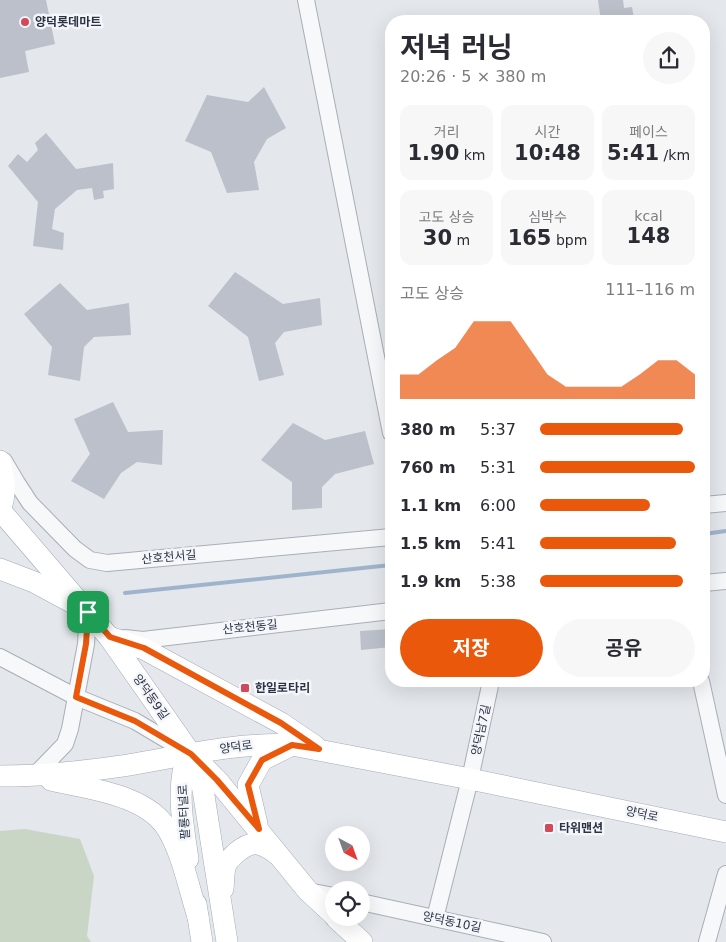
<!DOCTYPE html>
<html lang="ko">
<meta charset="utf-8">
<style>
:root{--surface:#fff;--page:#f7f7f7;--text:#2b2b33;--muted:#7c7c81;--accent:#ea580c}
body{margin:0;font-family:"DejaVu Sans","Noto Sans KR",sans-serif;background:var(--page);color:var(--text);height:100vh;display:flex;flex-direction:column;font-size:19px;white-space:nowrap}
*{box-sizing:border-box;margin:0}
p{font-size:16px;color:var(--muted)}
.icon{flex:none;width:28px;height:28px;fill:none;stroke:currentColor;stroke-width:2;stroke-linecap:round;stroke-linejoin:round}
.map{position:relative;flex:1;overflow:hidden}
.drawer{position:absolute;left:385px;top:15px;width:325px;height:672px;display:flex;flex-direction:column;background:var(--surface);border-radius:20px;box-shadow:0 5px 20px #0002}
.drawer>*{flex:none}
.needle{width:32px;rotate:139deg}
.buttons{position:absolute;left:325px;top:826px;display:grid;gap:10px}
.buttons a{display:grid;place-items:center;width:45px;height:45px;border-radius:50%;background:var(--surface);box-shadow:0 5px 20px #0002;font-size:25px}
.pin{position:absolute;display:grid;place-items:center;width:42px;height:42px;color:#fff;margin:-21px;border-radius:10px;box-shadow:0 2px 8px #0006}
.round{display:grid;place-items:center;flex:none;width:52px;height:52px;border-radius:26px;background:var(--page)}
.summary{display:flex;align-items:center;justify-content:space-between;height:85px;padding:0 15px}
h1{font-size:28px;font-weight:700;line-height:38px}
.figures{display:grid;grid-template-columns:repeat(3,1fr);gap:8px;height:85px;padding:5px 15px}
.figures div{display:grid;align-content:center;border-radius:12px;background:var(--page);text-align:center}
.figures b{font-size:21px;font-weight:700}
.figures small{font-size:14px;font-weight:400}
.figures p{font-size:14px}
.chart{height:140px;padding:10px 15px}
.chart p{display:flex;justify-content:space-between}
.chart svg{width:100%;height:90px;margin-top:5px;fill:var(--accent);opacity:.7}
.cta{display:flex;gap:10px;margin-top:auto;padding:10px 15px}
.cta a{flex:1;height:58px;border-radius:30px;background:var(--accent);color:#fff;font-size:20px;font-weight:700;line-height:58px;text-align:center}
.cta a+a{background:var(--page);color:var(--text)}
ul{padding:0 15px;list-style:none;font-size:16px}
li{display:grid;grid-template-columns:80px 60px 1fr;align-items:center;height:38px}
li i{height:12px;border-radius:6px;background:var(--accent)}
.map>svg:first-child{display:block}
.green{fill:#c9d6c5}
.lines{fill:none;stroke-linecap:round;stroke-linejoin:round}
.stream{stroke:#9fb4cc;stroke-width:4}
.building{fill:#bbc0ca}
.minor-casing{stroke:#a9aeb7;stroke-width:18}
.major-casing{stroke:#a3abb8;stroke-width:22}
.minor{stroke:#f7f8fa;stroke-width:16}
.major{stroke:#fff;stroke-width:21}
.route-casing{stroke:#fff;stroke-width:10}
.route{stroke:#ea580c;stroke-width:6}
.poi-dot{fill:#d1495b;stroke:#f4f6f9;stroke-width:2}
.labels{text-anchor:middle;stroke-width:5;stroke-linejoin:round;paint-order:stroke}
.poi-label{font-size:12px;font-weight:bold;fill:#2b3445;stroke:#f4f6f9;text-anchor:start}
.street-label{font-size:12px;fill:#2b3445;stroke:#f4f6f9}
</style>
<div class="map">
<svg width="726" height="942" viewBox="0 0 726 942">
<rect width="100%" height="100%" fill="#e4e7ec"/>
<polygon class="green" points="25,829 80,839 94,876 87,936 91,942 0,942 0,831"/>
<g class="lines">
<g class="stream">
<polyline points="704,534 726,531"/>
<polyline points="125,593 391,565"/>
</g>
</g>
<g class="building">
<polygon points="0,0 46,0 55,44 25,51 29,72 0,78"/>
<polygon points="598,0 623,0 624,8 632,7 634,18 627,19 627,21 601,21"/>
<polygon points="264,87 286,128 267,139 254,162 259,190 227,193 211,152 185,141 207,95 248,102"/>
<polygon points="46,133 76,169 113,163 114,189 103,191 104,198 94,200 92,188 77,190 55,209 52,229 64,233 63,250 33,246 38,202 8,166 18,154 27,162 38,150 35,143"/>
<polygon points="235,272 283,304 320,298 322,325 284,332 275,343 284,375 259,381 248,337 208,306"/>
<polygon points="60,283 87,310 129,303 131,335 94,337 84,347 80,381 48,375 52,347 24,314"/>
<polygon points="113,402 128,432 163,430 162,465 137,462 121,473 104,499 71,481 90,454 74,419"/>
<polygon points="293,423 325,440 365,431 374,464 335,474 322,487 322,508 292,510 292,482 261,460"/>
<polygon points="391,629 391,647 361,650 360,631"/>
</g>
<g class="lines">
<defs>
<g id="minor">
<polyline points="306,0 391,433"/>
<polyline points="4,461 17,483 30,503 75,549 90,560 107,563 391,537"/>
<polyline points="704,505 726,503"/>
<polyline points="704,583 726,581"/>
<polyline points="125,638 143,640 391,611"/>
<polyline points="0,657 76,697 135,721 187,752"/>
<polyline points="701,681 726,795"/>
<polyline points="34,776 65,744 70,729 86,644 88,612"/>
<polyline points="308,891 334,896"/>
<polyline points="361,902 543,942"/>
<polyline points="435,918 470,779 491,681"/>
<polyline points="707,942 726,874"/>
</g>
<g id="major">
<path d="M0 461C4 478 7 493 0 510"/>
<polyline points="0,510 109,637 191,754 217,780 308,891 334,915"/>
<polyline points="0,569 34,582 75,604"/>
<polyline points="109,637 144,649 281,723 315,746"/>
<polyline points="193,759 200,774 204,796 227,942"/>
<path d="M0 776C41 776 81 772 122 766 179 757 234 742 292 745L470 779 726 832"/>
<path d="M51 780C88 789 147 794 168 830 183 856 189 889 198 917"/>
<polyline points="257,824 248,785 262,760 290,746"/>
<path d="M188 859C184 832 178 800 183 772 185 766 188 760 191 754"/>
<path d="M223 889C224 881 223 872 226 865 228 860 232 857 236 853 252 839 261 842 277 854"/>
<polyline points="196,904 202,942"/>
<polyline points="336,918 362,942"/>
</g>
</defs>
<use href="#minor" class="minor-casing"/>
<use href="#major" class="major-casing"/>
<use href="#minor" class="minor"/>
<use href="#major" class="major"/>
</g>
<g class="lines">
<defs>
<polygon id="route" points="88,612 110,637 144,648 281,723 319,749 292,745 262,760 248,785 259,829 217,780 191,754 135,721 76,697 86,644"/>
</defs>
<use href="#route" class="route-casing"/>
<use href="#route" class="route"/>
</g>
<g class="poi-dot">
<circle cx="25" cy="22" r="5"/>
<rect x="240" y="683" width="10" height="10" rx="2.5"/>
<rect x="544" y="823" width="10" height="10" rx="2.5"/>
</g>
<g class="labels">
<g class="poi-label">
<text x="35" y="26">양덕롯데마트</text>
<text x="255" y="692">한일로타리</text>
<text x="559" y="832">타워맨션</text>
</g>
<g class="street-label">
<text transform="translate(169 557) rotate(-5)" y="4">산호천서길</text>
<text transform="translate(250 627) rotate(-6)" y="4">산호천동길</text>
<text transform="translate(151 697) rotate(55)" y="4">양덕동9길</text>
<text transform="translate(481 730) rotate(-78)" y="4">양덕남7길</text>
<text transform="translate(236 747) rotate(-8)" y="4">양덕로</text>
<text transform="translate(184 812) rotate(-93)" y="4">팔룡터널로</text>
<text transform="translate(642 814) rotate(12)" y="4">양덕로</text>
<text transform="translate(452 922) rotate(12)" y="4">양덕동10길</text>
</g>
</g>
</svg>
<div class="buttons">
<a><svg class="needle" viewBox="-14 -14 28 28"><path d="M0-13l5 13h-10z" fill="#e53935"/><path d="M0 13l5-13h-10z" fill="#7c7c81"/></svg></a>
<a><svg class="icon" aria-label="locate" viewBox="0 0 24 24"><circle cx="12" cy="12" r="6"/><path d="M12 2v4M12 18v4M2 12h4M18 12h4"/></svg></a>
</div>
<div class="pin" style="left:88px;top:612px;background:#1e9e55"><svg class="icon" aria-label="arrive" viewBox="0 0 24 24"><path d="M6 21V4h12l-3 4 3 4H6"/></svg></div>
<section class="drawer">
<div class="summary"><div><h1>저녁 러닝</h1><p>20:26 · 5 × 380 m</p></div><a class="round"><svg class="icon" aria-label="share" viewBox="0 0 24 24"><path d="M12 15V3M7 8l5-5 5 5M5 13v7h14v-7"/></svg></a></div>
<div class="figures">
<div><p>거리</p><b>1.90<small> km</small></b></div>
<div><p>시간</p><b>10:48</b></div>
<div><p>페이스</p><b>5:41<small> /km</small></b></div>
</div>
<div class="figures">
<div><p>고도 상승</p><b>30<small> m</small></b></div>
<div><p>심박수</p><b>165<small> bpm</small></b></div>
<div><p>kcal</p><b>148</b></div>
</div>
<div class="chart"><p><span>고도 상승</span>111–116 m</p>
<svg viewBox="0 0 160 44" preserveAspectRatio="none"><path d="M0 44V32L10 32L20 25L30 19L40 6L50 6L60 6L70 19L80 32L90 38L100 38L110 38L120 38L130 32L140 25L150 25L160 32V44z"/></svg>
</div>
<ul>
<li><b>380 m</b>5:37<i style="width:92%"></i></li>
<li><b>760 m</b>5:31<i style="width:100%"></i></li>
<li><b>1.1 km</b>6:00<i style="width:71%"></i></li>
<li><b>1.5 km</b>5:41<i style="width:88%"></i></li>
<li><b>1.9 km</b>5:38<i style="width:92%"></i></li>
</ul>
<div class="cta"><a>저장</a><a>공유</a></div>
</section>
</div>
